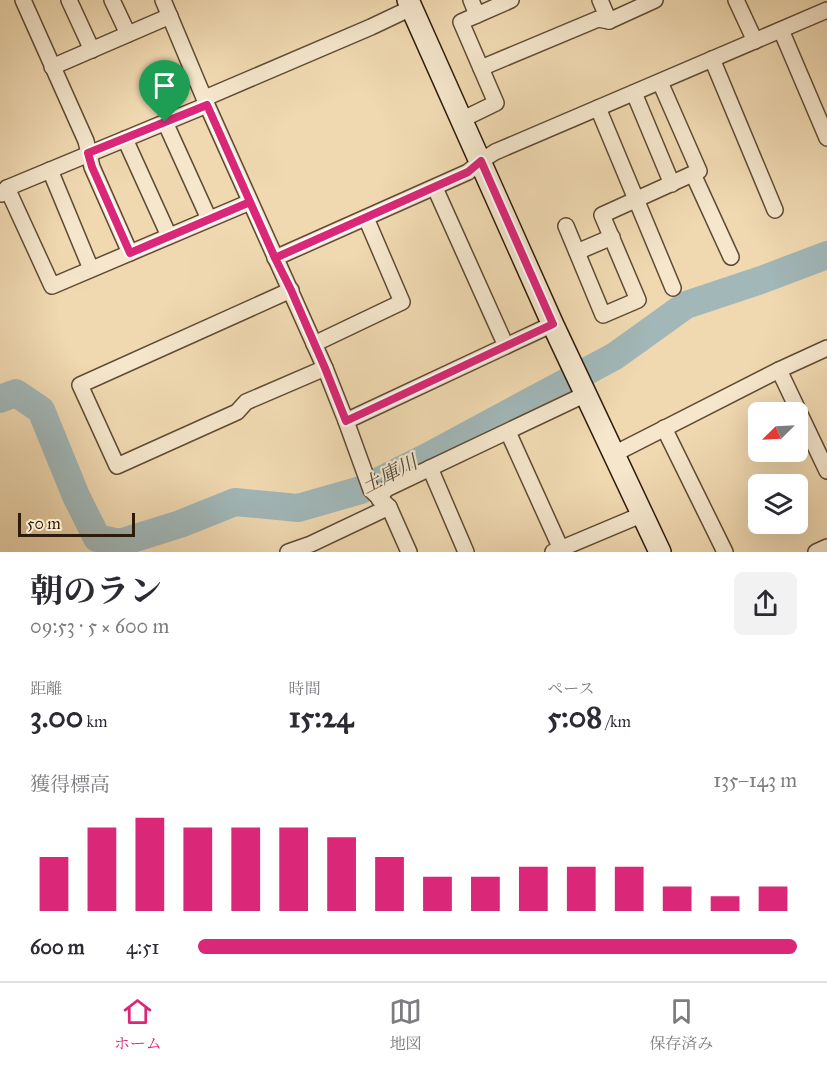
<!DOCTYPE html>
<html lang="ja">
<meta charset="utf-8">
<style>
:root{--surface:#fff;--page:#f2f2f3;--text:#2b2b33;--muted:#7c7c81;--line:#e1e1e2;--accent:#db2777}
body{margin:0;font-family:"IM FELL Great Primer","Noto Serif JP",serif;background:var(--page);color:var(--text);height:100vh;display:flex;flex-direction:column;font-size:22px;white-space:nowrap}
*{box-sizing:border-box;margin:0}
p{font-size:20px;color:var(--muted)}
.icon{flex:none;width:33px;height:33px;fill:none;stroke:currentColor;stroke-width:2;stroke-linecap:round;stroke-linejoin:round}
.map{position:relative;height:552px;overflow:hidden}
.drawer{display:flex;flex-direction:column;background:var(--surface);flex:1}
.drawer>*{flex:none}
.needle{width:39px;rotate:246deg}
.buttons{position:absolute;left:748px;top:402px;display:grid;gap:12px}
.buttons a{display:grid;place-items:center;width:60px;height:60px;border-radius:9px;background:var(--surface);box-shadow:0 6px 24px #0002;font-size:30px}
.scale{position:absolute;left:18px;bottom:15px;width:117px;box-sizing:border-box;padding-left:6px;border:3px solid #2e1c0a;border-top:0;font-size:16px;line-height:21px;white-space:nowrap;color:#2e1c0a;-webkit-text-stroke:4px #f5e6cc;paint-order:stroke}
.pin{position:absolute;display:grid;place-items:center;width:51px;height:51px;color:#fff;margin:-62px -26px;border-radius:50% 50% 50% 0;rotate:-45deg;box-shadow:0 0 6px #0007}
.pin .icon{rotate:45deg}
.round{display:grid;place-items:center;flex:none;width:63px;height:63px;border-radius:9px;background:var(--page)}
.headline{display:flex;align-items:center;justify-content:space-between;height:102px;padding:0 30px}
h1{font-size:33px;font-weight:700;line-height:45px}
.metrics{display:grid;grid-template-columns:repeat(3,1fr);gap:9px;height:102px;padding:6px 30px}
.metrics div{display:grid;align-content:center}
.metrics b{font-size:30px;font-weight:700}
.metrics small{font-size:16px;font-weight:400}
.metrics p{font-size:16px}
.chart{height:168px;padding:12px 30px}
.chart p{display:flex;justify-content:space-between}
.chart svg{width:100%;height:108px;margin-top:6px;stroke:var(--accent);stroke-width:6}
ul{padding:0 30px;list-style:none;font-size:20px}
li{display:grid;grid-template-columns:96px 72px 1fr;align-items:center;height:45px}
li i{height:15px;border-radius:8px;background:var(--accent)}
.tabs{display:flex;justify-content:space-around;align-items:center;height:84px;border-top:2px solid var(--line);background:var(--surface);font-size:16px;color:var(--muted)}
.tabs a{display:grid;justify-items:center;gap:3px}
.tabs .selected{color:var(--accent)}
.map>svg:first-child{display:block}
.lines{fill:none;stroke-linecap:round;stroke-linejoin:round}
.river{stroke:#a1b7b8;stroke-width:28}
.street-casing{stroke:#5e4b34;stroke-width:18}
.secondary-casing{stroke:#2e1c0a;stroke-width:24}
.street{stroke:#f5e6cc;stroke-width:15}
.secondary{stroke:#f5e6cc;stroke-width:21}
.route-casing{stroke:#fff;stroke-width:12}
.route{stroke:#db2777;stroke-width:8}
.labels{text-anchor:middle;stroke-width:4.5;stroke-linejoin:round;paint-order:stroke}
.water-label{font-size:20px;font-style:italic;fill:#504a3e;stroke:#f5e6cc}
</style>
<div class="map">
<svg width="827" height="552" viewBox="0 0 827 552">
<rect width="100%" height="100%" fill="#f0d9b1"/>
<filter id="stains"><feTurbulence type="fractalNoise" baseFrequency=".00333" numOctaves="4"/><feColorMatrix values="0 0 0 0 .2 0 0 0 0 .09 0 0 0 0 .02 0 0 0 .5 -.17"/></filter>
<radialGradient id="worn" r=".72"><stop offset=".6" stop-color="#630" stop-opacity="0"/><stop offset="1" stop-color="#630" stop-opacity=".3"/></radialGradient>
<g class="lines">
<polyline class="river" points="0,399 16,393 41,410 76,496 97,538 119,543 180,524 235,502 298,508 361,490 427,457 615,356 686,305 761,280 827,255"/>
<defs>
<g id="street">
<polyline points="23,0 86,141 92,167 130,253"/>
<polyline points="69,0 92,50"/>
<polyline points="112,0 128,34"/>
<polyline points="163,0 207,105 325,368 346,421 371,490 389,507 409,552"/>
<polyline points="471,0 477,15"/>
<polyline points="600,0 609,21 655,0"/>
<polyline points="736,0 755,41"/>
<polyline points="781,30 827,138"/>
<polyline points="712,59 775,210"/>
<polyline points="52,67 170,16"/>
<polyline points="481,68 598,19 609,21"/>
<polyline points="634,93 672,184"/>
<polyline points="205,98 371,27 411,8"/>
<polyline points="598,108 673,288"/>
<polyline points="461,120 496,103 461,22 511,0"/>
<polyline points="165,122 209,219"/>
<polyline points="125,139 169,236"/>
<polyline points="50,170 91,269"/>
<polyline points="693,174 731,257"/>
<polyline points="7,188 52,286 250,202"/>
<polyline points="435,188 506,346"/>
<polyline points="2,194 7,188 207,105"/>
<polyline points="566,226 603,315 638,300 602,215 699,171 660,82"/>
<polyline points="577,252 612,237"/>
<polyline points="275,258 468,172 481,161 495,152 827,10"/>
<polyline points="291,290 80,385 117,466 237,412 246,402 325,368"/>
<polyline points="314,344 402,302 366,218"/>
<polyline points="779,370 827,471"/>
<polyline points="346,421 553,324"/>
<polyline points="664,428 725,552"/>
<polyline points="508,432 561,549"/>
<polyline points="614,454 779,370 827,348"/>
<polyline points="430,468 466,552"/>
<polyline points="379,499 386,489 586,394"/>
<polyline points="288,552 311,544 389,507"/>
<polyline points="553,552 641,515"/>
<polyline points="816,552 827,547"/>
</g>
<polyline id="secondary" points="408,0 553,325 660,552"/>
</defs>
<use href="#street" class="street-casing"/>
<use href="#secondary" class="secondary-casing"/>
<use href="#street" class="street"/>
<use href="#secondary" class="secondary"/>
</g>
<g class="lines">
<defs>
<polyline id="route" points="165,122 88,153 92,167 130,253 250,202 275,258 291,290 325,368 346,421 553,324 481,161 468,172 275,258 207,105 165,122"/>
</defs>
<use href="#route" class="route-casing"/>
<use href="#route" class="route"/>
</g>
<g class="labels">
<g class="water-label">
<text transform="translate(389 474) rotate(-27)" y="7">土庫川</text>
</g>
</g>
<rect width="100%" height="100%" filter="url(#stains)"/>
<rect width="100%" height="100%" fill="url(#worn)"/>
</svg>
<div class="buttons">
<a><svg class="needle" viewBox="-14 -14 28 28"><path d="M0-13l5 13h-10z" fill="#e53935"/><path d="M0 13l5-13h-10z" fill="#7c7c81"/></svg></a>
<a><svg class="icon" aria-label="layers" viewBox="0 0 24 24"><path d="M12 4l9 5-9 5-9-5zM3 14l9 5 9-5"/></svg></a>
</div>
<div class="scale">50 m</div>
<div class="pin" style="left:165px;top:122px;background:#1e9e55"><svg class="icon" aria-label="arrive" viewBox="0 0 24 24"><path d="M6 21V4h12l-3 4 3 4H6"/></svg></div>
</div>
<section class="drawer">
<div class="headline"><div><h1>朝のラン</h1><p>09:53 · 5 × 600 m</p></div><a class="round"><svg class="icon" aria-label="share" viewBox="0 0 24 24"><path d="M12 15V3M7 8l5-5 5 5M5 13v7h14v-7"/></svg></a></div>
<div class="metrics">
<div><p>距離</p><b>3.00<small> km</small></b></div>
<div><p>時間</p><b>15:24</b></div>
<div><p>ペース</p><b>5:08<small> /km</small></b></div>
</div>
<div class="chart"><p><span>獲得標高</span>135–143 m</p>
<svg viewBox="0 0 160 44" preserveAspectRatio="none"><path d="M5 44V22M15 44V10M25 44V6M35 44V10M45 44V10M55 44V10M65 44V14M75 44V22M85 44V30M95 44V30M105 44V26M115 44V26M125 44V26M135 44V34M145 44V38M155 44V34"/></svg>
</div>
<ul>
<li><b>600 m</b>4:51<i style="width:100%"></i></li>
</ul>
</section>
<nav class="tabs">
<a class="selected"><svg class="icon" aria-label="home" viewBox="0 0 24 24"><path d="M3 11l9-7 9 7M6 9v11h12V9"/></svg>ホーム</a>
<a><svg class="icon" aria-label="map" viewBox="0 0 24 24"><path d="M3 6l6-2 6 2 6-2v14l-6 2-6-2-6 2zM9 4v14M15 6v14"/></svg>地図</a>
<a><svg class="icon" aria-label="saved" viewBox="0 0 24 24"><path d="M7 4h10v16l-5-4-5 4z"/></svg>保存済み</a>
</nav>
